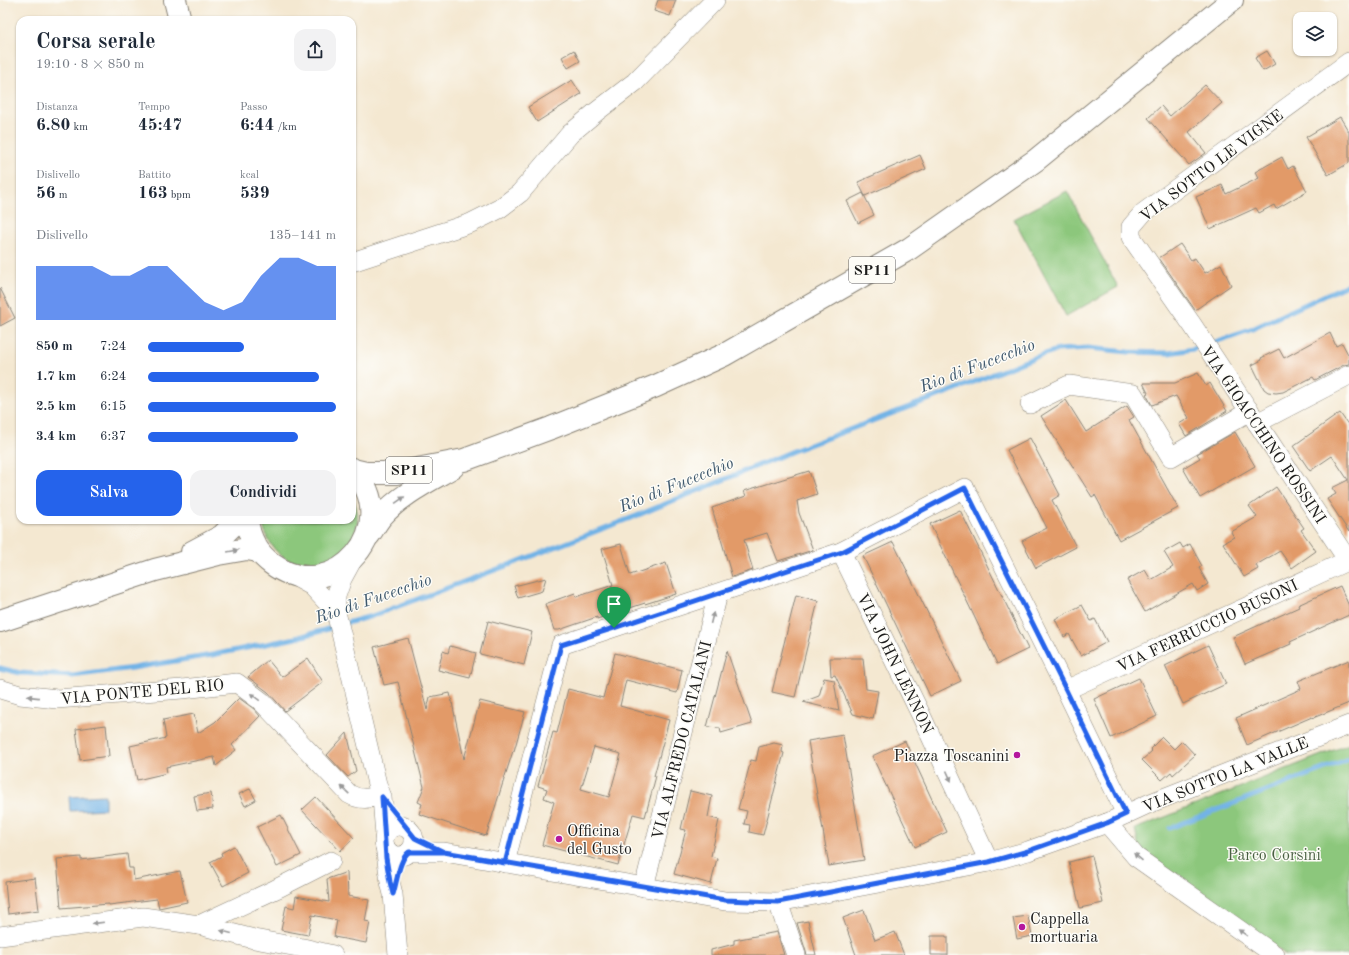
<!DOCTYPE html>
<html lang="it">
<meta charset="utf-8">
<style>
:root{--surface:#fff;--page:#f2f2f3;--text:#1f2937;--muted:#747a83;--accent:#2563eb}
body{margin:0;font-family:"Old Standard TT",serif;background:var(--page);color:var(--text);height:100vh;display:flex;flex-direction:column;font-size:15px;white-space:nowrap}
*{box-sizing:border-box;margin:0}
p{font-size:13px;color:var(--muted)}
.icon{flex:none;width:22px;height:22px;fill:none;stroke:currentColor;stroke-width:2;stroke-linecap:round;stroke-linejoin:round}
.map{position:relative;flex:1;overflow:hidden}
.sheet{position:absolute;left:16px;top:16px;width:340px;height:508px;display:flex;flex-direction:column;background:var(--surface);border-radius:12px;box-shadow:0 1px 3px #0004}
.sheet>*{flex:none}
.fabs{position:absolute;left:1293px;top:12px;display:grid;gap:8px}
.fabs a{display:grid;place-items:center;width:44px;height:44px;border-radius:8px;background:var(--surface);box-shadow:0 1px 3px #0004;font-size:20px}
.pin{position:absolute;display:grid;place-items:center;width:34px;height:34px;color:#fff;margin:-41px -17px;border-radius:50% 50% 50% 0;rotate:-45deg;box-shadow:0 0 4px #0007}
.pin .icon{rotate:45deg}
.round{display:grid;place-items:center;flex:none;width:42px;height:42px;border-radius:12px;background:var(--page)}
.headline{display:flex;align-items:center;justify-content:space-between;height:68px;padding:0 20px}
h1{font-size:22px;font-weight:600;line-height:30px}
.metrics{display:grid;grid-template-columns:repeat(3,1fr);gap:6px;height:68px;padding:4px 20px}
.metrics div{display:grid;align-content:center}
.metrics b{font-size:17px;font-weight:600}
.metrics small{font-size:11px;font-weight:400}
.metrics p{font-size:11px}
.chart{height:112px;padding:8px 20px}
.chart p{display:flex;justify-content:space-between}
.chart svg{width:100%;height:72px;margin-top:4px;fill:var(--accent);opacity:.7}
.primary-button{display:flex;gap:8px;margin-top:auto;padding:8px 20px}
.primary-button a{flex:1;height:46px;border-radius:12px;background:var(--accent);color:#fff;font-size:16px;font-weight:600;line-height:46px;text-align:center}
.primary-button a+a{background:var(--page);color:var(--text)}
ul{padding:0 20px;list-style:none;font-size:13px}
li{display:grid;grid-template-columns:64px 48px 1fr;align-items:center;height:30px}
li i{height:10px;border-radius:5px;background:var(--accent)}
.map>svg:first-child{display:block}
.green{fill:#8cc77b;stroke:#54724c}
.water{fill:#72b3e6;stroke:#476881}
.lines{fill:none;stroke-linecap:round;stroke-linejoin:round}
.stream{stroke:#72b3e6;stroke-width:5}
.building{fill:#e29a67;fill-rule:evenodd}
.minor-casing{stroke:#888276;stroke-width:20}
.secondary-casing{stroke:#888276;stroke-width:24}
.primary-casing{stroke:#888276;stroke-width:24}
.minor{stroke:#fff;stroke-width:19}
.secondary{stroke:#fff;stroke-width:22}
.primary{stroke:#fff;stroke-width:22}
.oneway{fill:#999}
.route-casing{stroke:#fff;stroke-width:8}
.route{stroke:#2563eb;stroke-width:5}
.poi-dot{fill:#b5179e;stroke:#fdfcf7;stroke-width:1.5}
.labels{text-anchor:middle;stroke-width:3;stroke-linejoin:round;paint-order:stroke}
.shield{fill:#fdfcf7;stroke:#605f5e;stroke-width:1}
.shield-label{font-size:15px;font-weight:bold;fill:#1c1c1c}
.street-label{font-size:16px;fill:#1c1c1c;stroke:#fdfcf7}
.poi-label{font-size:16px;fill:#1c1c1c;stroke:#fdfcf7;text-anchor:start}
.park-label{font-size:16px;fill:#496042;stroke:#fdfcf7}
.water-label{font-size:17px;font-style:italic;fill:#3e586d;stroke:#fdfcf7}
</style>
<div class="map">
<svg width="1349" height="955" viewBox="0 0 1349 955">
<rect width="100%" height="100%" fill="#fdfcf7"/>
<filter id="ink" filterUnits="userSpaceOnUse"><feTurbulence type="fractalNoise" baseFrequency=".025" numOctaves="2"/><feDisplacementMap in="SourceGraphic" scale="8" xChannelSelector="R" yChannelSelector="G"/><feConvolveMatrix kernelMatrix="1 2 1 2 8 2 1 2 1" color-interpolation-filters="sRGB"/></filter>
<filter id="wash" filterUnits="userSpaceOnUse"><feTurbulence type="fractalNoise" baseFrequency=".012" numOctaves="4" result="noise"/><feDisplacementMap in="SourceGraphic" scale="16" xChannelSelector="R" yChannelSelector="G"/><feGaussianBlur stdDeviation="0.9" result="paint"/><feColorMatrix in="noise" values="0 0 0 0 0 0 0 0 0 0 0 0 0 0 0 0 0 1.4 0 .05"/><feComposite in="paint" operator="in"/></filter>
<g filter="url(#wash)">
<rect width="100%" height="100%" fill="#f4e8d1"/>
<g class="green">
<polygon points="1067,191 1118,287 1066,316 1014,219"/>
<path d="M352 496C383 560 275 599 262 520H352Z"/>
<polygon points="1349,744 1349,955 1286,955 1140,852 1135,829"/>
</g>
<polygon class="water" points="105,795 105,809 70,811 69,797"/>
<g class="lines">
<g class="stream">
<polyline points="1209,344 1250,330 1349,284"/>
<polyline points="343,624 372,616 506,566 636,516 793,451 954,390 1033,358 1057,350 1088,348 1129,352 1169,353 1193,349 1201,346"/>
<polyline points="0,668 20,673 72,676 133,668 212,655 296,638 335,627"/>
<polyline points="1170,828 1349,759"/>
</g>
</g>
<g id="blocks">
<g class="building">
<polygon points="658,0 676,0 670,16 654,11"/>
<polygon points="574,50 580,61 568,68 562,57"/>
<polygon points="1267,51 1275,64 1263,71 1255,58"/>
<polygon points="572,80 581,94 537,122 528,107"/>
<polygon points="1205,85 1222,103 1189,132 1206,153 1189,165 1148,118 1161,106 1170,116"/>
<polygon points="1340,117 1349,132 1349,163 1328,175 1306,137"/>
<polygon points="920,155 926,169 865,196 858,182"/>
<polygon points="1282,157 1288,169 1293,166 1307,191 1276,209 1274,205 1259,213 1256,208 1210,229 1196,197 1222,185 1226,194 1259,178 1255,172"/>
<polygon points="863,193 874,215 858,223 847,201"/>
<polygon points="1180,244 1191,260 1195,258 1205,273 1221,264 1231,285 1195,310 1159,258"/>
<polygon points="0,288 15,318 0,326"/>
<polygon points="1330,333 1336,346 1342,343 1349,356 1349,364 1344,365 1315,380 1313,377 1283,392 1276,393 1268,392 1264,389 1252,365 1262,360 1261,358 1279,349 1284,358"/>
<polygon points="1198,373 1206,386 1210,383 1227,411 1186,436 1179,424 1189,418 1176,396 1152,405 1146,394 1148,393 1143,383 1175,383"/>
<polygon points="1066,400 1086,432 1127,406 1134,417 1129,420 1178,508 1119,540 1095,495 1092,497 1041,416"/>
<polygon points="1340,413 1349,426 1349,532 1327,499 1336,494 1332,488 1348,480 1332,456 1310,471 1293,446"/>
<polygon points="1235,432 1255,466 1200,498 1183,468 1200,458 1197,454"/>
<polygon points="1030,438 1060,495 1052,500 1076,547 1036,568 1022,541 1047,528 1007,450"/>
<polygon points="809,471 817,494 797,501 799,513 813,550 778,561 767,533 744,540 753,570 732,577 712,508 746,496 744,491"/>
<polygon points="1276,487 1304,528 1301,530 1316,551 1292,568 1280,551 1256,565 1258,569 1244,577 1223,543 1234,537 1231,532 1257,517 1249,506"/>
<polygon points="960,510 1028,649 997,664 930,524"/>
<polygon points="893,542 961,681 930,696 863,556"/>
<polygon points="1180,543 1183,548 1190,544 1202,566 1199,568 1208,584 1197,591 1193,584 1145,612 1127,580 1145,570 1151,580 1173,567 1164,552"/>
<polygon points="621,544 630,575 666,563 676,594 645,604 645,603 597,619 597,617 559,630 554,630 545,604 575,593 576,597 613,585 602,549"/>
<polygon points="546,578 542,591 518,598 514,586"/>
<polygon points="1340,586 1349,606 1349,615 1290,642 1291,644 1245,664 1233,637 1299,607 1298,605"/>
<polygon points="796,595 818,601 795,697 772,692"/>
<polygon points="1082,605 1091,621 1095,619 1107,642 1081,656 1069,634 1064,637 1055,619"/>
<polygon points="488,621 532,632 524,665 480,654"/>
<polygon points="408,638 427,710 430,697 450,693 464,759 480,701 525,712 514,751 513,751 486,836 419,814 422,804 418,802 424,787 398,682 384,685 374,647"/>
<polygon points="1208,645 1226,684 1183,704 1165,666"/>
<polygon points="450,646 476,653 470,678 438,670 443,651 448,653"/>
<polygon points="727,651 752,724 721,733 720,728 707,727"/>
<path d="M615 653 682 670 677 693 626 680 620 706 669 720 654 776H656L645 817 633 814 618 865 542 845 554 802 544 798 547 789 538 786 553 732 557 733 568 689 603 698ZM594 747 621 754 609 797 581 789Z"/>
<polygon points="308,658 323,682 285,711 268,692 248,677 268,660 282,677"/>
<polygon points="830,658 863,658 866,689 878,691 873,719 853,714 835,675 831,676"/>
<polygon points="1349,660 1349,703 1313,718 1312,717 1247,745 1236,718 1301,689 1298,681"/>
<polygon points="824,678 834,680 839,711 803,702 819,696"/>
<polygon points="1139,678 1157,716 1111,738 1094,699"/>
<polygon points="239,698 254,709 260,716 232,745 236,750 216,766 214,757 166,767 167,773 137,780 130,746 166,738 163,720 194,714 198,733 215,722"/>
<polygon points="106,725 109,756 80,760 76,729"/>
<polygon points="347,733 356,771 348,777 327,755"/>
<polygon points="843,735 864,860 829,866 808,741"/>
<polygon points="1162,737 1174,749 1182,741 1195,755 1173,775 1171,772 1162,780 1142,760 1152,751 1150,749"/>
<polygon points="905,741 947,832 915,847 872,756"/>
<polygon points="774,743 783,745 782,752 784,753 763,835 749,832 750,825 744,824 747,811 738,809 751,760 756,761 759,747"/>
<polygon points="250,789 256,800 245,806 239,794"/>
<polygon points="690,791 712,796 708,817 719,820 711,856 717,858 711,884 674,874 686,830 681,829"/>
<polygon points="211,793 213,809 197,811 194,796"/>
<polygon points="316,797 354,838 340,851 302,810"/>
<polygon points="281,815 301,855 277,867 257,827"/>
<polygon points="234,846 248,873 223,886 210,862 222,856 221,853"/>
<polygon points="127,854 129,868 133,868 134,880 180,871 187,902 159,908 157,899 109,905 109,904 61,908 57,859 81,857 81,860"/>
<polygon points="1092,856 1103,903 1080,908 1069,862"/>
<polygon points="347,872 348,896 369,900 365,921 370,922 366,943 334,937 337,920 312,915 308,935 281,930 286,906 294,908 296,896 329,902 327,879"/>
<polygon points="35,878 39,910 8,914 5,882"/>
<polygon points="864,910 875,940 895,932 904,955 856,955 843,918"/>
<polygon points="1028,916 1032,936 1017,939 1013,918"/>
<polygon points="808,921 816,955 807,955 797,923"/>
<polygon points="777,932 784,955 711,955 711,950 734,944 734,940"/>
<polygon points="931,936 946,936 946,937 948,937 948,955 931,955"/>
</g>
</g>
</g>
<g filter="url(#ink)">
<use href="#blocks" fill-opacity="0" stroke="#888276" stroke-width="1"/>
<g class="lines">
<defs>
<g id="minor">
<polyline points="1349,62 1143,213 1131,227 1131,237 1193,326 1349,562"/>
<polyline points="352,262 471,223 499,209 520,193 570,134 596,112 635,82 715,0"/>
<polyline points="1030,404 1069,385 1133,394 1171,457 1250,411"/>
<polyline points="1257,423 1349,375"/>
<polyline points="841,552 921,715 989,862"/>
<polyline points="354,557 342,579 336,596 336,612 377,784 382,797 385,836"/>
<polyline points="290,574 312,586 336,612"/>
<path d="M0 689 20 695 57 699 182 689 237 683 261 701 349 794C359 800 371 799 381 795"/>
<polyline points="1066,690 1349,560"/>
<polyline points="1107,823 1136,857 1275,955"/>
<circle cx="399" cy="841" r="15"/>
<polyline points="385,846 390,882 393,894 398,955"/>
<polyline points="409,852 444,852 725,901 778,902 989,862 1028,851 1107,823 1148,804 1349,725"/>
<polyline points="505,863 561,645 841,552 965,488 1066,690 1126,814"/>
<polyline points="644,887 718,594"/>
<polyline points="778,902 796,955"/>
<polyline points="199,925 276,889 331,861"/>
<polyline points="0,936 143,917 199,925 254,939 303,948 333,955"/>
</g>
<g id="secondary">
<polyline points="192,552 222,536 238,520"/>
<polyline points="0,621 155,570 218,554 247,549 258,551"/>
</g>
<g id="primary">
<polyline points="175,0 180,20"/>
<polyline points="353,470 366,473 396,473 464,460 551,428 656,386 724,355 909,249 1036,160 1232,0"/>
<path d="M247 520C249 538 257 553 272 564 334 610 407 524 352 469"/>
<path d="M369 535C373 529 377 522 381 517 400 495 429 481 453 467"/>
</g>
</defs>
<use href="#minor" class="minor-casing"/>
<use href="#secondary" class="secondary-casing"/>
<use href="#primary" class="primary-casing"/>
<use href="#minor" class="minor"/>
<use href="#secondary" class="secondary"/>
<use href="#primary" class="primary"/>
</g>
<defs><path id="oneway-solid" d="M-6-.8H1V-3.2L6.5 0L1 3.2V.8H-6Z"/></defs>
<g class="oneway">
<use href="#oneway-solid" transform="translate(400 500) rotate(-35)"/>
<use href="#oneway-solid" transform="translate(233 551) rotate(-10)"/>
<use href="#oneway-solid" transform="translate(712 618) rotate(-76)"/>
<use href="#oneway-solid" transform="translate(33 697) rotate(-174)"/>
<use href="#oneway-solid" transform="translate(255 697) rotate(-143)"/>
<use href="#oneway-solid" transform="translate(949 776) rotate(66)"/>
<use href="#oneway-solid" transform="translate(345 790) rotate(-136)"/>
<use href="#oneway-solid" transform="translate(1138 857) rotate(-139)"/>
<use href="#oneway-solid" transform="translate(98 923) rotate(173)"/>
<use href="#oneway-solid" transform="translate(226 932) rotate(-165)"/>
<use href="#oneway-solid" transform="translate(1243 933) rotate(-145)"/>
</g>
</g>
<g class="lines" filter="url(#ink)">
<defs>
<path id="route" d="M614 628 561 645 505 863 444 852 419 840 415 838 382 797 386 858 390 882 393 894C397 882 399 859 409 852H444L725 900 778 902 989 862 1028 851 1107 823 1126 814 1066 690 965 488 842 552 614 628"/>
</defs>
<use href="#route" class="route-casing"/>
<use href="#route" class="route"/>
</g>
<g class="poi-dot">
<circle cx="1017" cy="755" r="4"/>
<circle cx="559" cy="839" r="4"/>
<circle cx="1022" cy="927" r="4"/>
</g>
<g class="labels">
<g class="shield">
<rect x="849" y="257" width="46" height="26" rx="3"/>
<rect x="386" y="457" width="46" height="26" rx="3"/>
</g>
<g class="shield-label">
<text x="872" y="275">SP11</text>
<text x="409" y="475">SP11</text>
</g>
<g class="street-label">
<text transform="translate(1211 165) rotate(-37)" y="6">VIA SOTTO LE VIGNE</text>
<text transform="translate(1264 434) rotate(56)" y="6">VIA GIOACCHINO ROSSINI</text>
<text transform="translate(1207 625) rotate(-25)" y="6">VIA FERRUCCIO BUSONI</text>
<text transform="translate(896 663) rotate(64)" y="6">VIA JOHN LENNON</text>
<text transform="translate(142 691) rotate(-5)" y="6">VIA PONTE DEL RIO</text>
<text transform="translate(681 740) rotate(-76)" y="6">VIA ALFREDO CATALANI</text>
<text transform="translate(1225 774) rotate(-22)" y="6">VIA SOTTO LA VALLE</text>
</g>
<g class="poi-label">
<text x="1009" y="761" text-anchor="end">Piazza Toscanini</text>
<text x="567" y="836">Officina<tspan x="567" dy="18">del Gusto</tspan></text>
<text x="1030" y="924">Cappella<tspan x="1030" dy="18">mortuaria</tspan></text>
</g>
<g class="park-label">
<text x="1274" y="860">Parco Corsini</text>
</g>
<g class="water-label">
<text transform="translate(977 365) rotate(-21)" y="6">Rio di Fucecchio</text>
<text transform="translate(676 484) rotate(-22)" y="6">Rio di Fucecchio</text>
<text transform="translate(373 598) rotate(-19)" y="6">Rio di Fucecchio</text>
</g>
</g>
</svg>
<div class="fabs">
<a><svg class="icon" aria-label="layers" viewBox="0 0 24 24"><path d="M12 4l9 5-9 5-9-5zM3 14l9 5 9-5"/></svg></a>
</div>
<div class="pin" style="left:614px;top:628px;background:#1e9e55"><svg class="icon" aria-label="arrive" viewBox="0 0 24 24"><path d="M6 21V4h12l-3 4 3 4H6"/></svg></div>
<section class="sheet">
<div class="headline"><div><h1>Corsa serale</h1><p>19:10 · 8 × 850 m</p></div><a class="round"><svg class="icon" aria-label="share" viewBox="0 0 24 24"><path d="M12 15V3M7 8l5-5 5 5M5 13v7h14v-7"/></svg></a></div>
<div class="metrics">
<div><p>Distanza</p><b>6.80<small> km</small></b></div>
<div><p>Tempo</p><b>45:47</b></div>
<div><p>Passo</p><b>6:44<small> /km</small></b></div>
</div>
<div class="metrics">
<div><p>Dislivello</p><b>56<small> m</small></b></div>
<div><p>Battito</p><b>163<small> bpm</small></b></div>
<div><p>kcal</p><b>539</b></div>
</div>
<div class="chart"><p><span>Dislivello</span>135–141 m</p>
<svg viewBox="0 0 160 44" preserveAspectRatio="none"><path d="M0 44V11L10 11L20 11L30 11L40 17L50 17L60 11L70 11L80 22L90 33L100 38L110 33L120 17L130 6L140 6L150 11L160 11V44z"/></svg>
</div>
<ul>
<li><b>850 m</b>7:24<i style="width:51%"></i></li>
<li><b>1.7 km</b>6:24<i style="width:91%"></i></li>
<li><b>2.5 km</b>6:15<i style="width:100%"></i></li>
<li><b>3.4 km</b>6:37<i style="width:80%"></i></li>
</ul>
<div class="primary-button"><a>Salva</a><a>Condividi</a></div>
</section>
</div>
